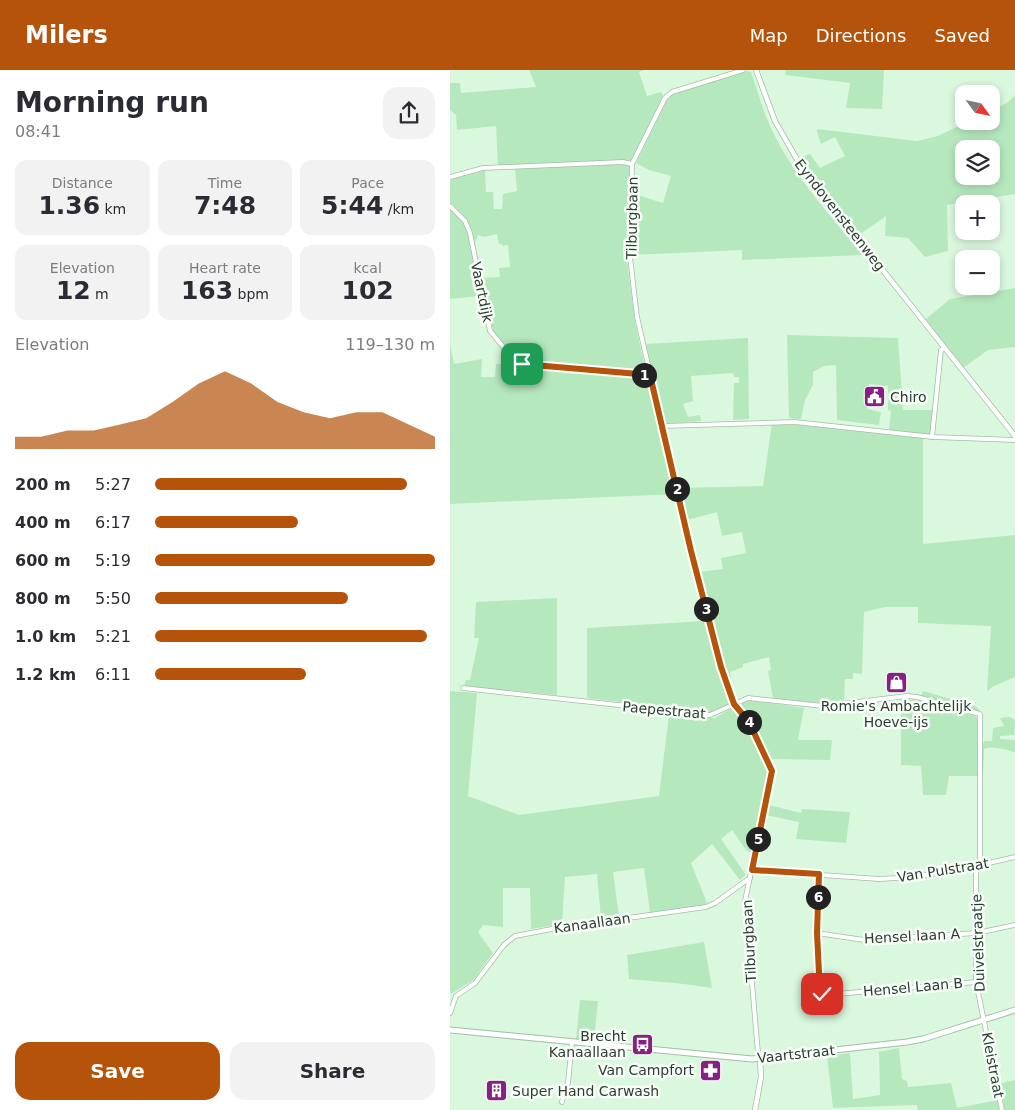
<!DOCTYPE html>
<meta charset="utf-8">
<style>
:root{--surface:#fff;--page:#f2f2f3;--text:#2b2b33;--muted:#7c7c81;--accent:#b45309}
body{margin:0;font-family:"DejaVu Sans",sans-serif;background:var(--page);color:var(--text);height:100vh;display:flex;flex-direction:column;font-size:19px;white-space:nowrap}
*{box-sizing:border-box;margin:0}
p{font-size:16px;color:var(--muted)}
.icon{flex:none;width:28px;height:28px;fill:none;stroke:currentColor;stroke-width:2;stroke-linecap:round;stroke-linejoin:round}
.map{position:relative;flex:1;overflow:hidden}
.details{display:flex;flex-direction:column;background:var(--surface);width:450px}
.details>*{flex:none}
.needle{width:32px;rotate:123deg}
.fabs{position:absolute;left:505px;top:15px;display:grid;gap:10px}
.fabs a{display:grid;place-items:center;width:45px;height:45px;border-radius:10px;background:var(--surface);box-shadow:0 2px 8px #0003;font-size:25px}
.pin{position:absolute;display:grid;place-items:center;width:42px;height:42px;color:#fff;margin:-21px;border-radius:10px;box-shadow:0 2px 8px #0006}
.km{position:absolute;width:25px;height:25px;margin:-12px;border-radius:50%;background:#222;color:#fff;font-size:14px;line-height:25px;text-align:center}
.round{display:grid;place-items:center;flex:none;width:52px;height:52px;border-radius:15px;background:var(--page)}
.headline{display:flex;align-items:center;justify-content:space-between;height:85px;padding:0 15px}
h1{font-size:28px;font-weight:600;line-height:38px}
.metrics{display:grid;grid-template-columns:repeat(3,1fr);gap:8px;height:85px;padding:5px 15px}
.metrics div{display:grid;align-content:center;border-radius:12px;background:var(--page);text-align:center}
.metrics b{font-size:25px;font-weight:600}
.metrics small{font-size:14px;font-weight:400}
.metrics p{font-size:14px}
.chart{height:140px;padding:10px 15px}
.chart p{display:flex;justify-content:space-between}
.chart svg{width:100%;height:90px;margin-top:5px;fill:var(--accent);opacity:.7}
.button{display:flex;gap:10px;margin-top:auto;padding:10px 15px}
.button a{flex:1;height:58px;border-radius:15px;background:var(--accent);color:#fff;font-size:20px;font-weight:600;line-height:58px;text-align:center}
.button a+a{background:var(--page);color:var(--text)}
ul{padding:0 15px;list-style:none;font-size:16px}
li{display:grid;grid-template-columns:80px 60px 1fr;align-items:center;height:38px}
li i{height:12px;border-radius:6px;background:var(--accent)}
header{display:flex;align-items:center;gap:30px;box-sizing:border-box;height:70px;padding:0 25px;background:var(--accent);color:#fff}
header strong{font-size:24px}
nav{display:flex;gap:28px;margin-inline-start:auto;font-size:18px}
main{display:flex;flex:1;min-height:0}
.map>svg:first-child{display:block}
.green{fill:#b6e8be;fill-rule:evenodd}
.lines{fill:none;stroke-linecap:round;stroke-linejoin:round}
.minor-casing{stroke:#a2bea6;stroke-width:5.5}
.tertiary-casing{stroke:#a2bea6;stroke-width:6}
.secondary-casing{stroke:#a2bea6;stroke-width:7}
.minor{stroke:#fff;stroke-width:4}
.tertiary{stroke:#fff;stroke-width:4.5}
.secondary{stroke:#fff;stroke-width:5}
.route-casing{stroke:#fff;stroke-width:10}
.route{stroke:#b45309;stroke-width:6}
.labels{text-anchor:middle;stroke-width:5;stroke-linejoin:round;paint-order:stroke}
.street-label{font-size:14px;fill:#303c32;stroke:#f8fef8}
.poi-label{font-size:14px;fill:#303c32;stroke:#f8fef8;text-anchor:start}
</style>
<header>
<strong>Milers</strong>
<nav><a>Map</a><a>Directions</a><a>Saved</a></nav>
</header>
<main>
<section class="details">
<div class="headline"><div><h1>Morning run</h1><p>08:41</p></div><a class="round"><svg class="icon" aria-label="share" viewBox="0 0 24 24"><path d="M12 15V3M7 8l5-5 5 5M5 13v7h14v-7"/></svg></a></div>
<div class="metrics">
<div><p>Distance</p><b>1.36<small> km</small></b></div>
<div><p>Time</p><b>7:48</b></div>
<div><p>Pace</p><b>5:44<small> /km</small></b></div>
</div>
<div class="metrics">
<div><p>Elevation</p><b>12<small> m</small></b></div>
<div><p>Heart rate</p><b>163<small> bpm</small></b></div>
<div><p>kcal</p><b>102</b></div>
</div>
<div class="chart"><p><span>Elevation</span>119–130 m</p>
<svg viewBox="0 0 160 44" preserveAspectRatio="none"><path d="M0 44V38L10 38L20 35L30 35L40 32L50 29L60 21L70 12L80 6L90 12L100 21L110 26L120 29L130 26L140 26L150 32L160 38V44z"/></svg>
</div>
<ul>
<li><b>200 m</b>5:27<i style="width:90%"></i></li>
<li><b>400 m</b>6:17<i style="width:51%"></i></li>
<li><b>600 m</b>5:19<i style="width:100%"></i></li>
<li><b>800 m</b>5:50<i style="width:69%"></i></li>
<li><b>1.0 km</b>5:21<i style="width:97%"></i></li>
<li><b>1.2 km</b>6:11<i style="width:54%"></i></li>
</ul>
<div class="button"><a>Save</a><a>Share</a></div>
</section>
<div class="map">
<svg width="565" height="1040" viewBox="0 0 565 1040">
<rect width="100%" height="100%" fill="#daf8de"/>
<g class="green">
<polygon points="79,0 194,0 189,2 197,26 211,22 213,26 181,92 48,96 46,56 7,60 6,45 0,40 0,13 10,13 11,23 86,17"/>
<polygon points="333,0 434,0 432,39 396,38 400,13 335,5 336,1"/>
<path d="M298 1 301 2C308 21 313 42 322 60 344 107 381 145 412 185L292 190V180L182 185 184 124 213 133 221 106 199 100 186 93 216 32 222 24 227 22Z"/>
<path d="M565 25V124L497 135 498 181 475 187 458 168 435 166 436 146 409 165 350 88 360 84 370 98 395 86 385 67 371 74 367 62V59L467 71 488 66 519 51H541V41C550 37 559 33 565 25ZM514 79H541V106H514Z"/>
<polygon points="174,93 181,96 177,190 185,252 196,302 72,292 68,290 43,262 32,208 50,207 49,198 60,197 58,175 52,176 52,174 49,174 47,164 34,167 28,165 25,172 29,196 23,197 30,226 0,229 0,138 5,142 8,139 0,133 0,110 35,100 36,122 43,122 44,139 52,139 53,124 67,121 65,98"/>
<polygon points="565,218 565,277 538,280 513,298 476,249 500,229"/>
<polygon points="337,265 448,268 453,340 483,340 481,364 479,366 439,360 441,341 438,340 438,316 419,314 417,339 431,342 429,355 387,350 386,295 374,296 363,302 363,315 355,330 351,349 339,348"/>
<polygon points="298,268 299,349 283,350 284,313 289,313 289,307 284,307 283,303 241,306 243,331 233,334 238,347 250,345 251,351 215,354 195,274"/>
<polygon points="0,273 4,294 32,289 31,307 45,307 46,294 194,308 198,309 226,424 0,434"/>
<polygon points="322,353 339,353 473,368 473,474 565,465 565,607 544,616 537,621 541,556 468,553 468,537 435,537 414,542 412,604 403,603 403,609 395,609 394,632 357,633 323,628 318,601 321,600 319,587 293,594 293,597 280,602 281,609 277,610 249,502 273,499 271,488 296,483 292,462 272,466 267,442 237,450 229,418 313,416"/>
<polygon points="107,528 107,625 14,616 16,610 20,610 29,568 24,568 26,532"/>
<polygon points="254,551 282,634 262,643 258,643 137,628 137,558"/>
<path d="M0 621 27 623 18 726 69 745 209 726 219 644 265 648 282 638C298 647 314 683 319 701L302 784 296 780 282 760 271 769 296 805 290 810 262 774 241 793 257 833 250 837 200 842 194 798 163 802 169 846 151 849 147 804 115 807 112 854 81 859 80 818H53V857L33 855 28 862 43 883 23 910 1 924 0 920Z"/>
<polygon points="473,621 525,636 530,640 528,642 471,626"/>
<polygon points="301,630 354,638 348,670 382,670 380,690 321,689 300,650 289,637 294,632"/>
<polygon points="451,630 469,630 525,646 527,648 528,706 499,706 496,725 473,725 471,696 451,695"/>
<path d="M559 647 564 649 565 651 564 665 550 666V669L565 670V683C558 679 541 676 534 679L533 705 531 706 532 675 535 671H542L543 658 554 656 550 648Z"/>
<polygon points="319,735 351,743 352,739 400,742 396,773 346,769 349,752 316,745"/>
<polygon points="254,872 262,918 234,914 179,909 177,885"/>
<polygon points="130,930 148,931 144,971 126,969"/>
<polygon points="449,978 452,1009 457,1011 458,1017 501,1013 507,1038 548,1030 549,1040 467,1040 467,1035 383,1038 377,986 400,983 403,1029 430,1025 429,982"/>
<polygon points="565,1010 565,1040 554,1040 548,1014"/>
</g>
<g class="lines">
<defs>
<g id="minor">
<polyline points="293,0 222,22 215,28 182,94 180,187 187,247 241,481 271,597 284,634 299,652 322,701 295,831 308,983 310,988"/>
<polyline points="0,107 33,98 173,92 182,94"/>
<polyline points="0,136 15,151 20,163 40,261 66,292 72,294 200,305"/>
<polyline points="212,356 345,352 483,367 565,370"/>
<polyline points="482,367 491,280 494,278"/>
<polyline points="13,618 260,645 298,628 373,636 457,626 467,627 530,644 530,795"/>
<polyline points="526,796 526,912 552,1040"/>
<polyline points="302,800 429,809 465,807 530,795 565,787"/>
<polyline points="369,803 367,863 370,923 375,925 526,912"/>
<polyline points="367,863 414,870 527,863 565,855"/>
<polyline points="0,943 6,926 25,913 54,875 65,866 107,858 256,837 265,833 300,808"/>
<polyline points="112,1032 115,1018 118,1013 122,972"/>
</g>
<g id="tertiary">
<polyline points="306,0 325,51 353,100 565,366"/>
<polyline points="305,1040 311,1007 310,988"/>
</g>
<polyline id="secondary" points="0,960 302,989 457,972 473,969 565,940"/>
</defs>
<use href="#minor" class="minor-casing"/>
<use href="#tertiary" class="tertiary-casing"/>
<use href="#secondary" class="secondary-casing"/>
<use href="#minor" class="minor"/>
<use href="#tertiary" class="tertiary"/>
<use href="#secondary" class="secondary"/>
</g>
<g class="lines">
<defs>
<polyline id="route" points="72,294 200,305 241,481 271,597 284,634 299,652 322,701 302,800 369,804 367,863 370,923 372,924"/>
</defs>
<use href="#route" class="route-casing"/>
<use href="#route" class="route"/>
</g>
<defs>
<symbol id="civic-square" viewBox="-11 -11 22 22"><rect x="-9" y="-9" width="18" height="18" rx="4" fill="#881f85" stroke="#f8fef8"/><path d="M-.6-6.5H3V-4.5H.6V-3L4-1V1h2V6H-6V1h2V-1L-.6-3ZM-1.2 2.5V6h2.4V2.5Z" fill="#fff"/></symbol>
<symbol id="shop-square" viewBox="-11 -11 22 22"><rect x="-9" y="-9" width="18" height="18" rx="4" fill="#881f85" stroke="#f8fef8"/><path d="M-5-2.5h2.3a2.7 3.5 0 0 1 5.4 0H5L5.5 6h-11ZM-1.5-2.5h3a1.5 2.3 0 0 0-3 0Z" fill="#fff"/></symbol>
<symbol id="bus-square" viewBox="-11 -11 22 22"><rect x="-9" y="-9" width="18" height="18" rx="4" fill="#881f85" stroke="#f8fef8"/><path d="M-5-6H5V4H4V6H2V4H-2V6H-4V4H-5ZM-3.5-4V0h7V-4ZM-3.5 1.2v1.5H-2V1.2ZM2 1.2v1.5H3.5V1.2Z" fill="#fff"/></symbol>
<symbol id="pharmacy-square" viewBox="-11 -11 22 22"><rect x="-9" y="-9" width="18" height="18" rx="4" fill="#881f85" stroke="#f8fef8"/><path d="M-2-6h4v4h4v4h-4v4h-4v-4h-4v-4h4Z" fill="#fff"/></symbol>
<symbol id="building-square" viewBox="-11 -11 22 22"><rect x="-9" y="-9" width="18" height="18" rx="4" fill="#881f85" stroke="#f8fef8"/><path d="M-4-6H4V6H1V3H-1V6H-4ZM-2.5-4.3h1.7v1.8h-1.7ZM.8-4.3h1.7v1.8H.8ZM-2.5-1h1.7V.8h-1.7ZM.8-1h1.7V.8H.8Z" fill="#fff"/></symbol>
</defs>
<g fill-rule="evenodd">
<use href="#civic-square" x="412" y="314" width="25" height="25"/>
<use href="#shop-square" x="434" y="600" width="25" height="25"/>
<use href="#bus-square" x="180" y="962" width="25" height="25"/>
<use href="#pharmacy-square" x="248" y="988" width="25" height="25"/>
<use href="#building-square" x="34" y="1008" width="25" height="25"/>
</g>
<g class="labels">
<g class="street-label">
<text transform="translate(390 145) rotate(52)" y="5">Eyndovensteenweg</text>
<text transform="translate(182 148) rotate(-89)" y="5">Tilburgbaan</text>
<text transform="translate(32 222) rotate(78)" y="5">Vaartdijk</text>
<text transform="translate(214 640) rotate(5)" y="5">Paepestraat</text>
<text transform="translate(493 800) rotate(-9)" y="5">Van Pulstraat</text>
<text transform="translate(142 853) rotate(-8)" y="5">Kanaallaan</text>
<text transform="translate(462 866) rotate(-3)" y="5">Hensel laan A</text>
<text transform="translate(299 871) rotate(-93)" y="5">Tilburgbaan</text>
<text transform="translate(528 873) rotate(-92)" y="5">Duivelstraatje</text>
<text transform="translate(463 917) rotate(-5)" y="5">Hensel Laan B</text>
<text transform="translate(346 984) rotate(-6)" y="5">Vaartstraat</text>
<text transform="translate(543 995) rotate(79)" y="5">Kleistraat</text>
</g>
<g class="poi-label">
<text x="440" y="332">Chiro</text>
<text x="446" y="641" text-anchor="middle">Romie's Ambachtelijk<tspan x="446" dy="16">Hoeve-ijs</tspan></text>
<text x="176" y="971" text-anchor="end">Brecht<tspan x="176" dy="16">Kanaallaan</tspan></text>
<text x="244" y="1005" text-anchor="end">Van Campfort</text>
<text x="62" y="1026">Super Hand Carwash</text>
</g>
</g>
</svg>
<div class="fabs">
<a><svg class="needle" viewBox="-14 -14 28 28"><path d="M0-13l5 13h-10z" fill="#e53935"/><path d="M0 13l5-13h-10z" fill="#7c7c81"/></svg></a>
<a><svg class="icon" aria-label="layers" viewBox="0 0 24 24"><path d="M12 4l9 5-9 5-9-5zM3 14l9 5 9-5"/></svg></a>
<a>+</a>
<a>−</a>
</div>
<div class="pin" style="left:72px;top:294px;background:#1e9e55"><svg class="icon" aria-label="arrive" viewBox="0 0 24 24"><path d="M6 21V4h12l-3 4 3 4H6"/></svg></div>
<div class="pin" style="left:372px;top:924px;background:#d93025"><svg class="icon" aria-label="check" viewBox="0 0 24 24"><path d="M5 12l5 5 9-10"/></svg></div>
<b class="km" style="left:194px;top:305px">1</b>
<b class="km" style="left:227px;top:419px">2</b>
<b class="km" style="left:256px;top:539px">3</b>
<b class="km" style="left:299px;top:652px">4</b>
<b class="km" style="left:308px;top:769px">5</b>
<b class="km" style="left:368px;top:827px">6</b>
</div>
</main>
